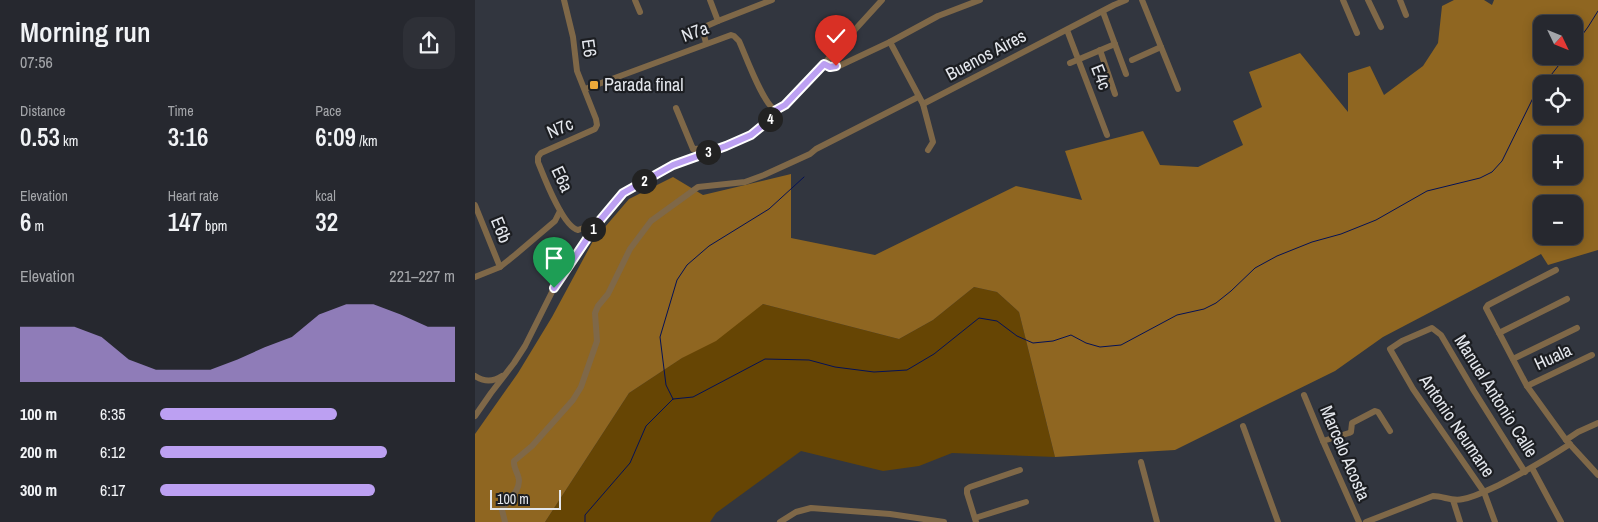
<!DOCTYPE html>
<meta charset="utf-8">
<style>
:root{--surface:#26282f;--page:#2e3037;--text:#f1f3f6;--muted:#a4a6aa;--line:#42444b;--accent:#bca0f2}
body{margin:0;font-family:"Archivo Narrow",sans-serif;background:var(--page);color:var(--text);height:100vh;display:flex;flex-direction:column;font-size:19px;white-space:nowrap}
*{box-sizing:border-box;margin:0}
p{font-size:16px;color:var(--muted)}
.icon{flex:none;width:28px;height:28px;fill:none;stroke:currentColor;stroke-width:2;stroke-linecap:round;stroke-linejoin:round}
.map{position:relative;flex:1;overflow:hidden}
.drawer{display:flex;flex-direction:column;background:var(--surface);width:475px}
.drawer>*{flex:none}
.needle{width:32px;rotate:133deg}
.tools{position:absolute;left:1058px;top:15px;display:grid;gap:10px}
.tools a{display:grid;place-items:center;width:50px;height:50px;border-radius:10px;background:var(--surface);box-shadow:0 2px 12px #0003,0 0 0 1px var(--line);font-size:25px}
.scale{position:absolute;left:15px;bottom:12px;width:71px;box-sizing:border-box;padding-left:5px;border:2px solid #e4e7ed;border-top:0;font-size:14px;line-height:18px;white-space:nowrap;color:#e4e7ed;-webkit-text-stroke:4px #1c1e22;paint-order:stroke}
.pin{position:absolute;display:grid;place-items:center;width:42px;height:42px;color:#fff;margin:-51px -21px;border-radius:50% 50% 50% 0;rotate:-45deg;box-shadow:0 0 5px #0007}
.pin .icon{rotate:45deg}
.km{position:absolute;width:25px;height:25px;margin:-12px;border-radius:50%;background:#222;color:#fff;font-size:14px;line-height:25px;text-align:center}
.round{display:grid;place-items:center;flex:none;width:52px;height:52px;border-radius:15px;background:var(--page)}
.summary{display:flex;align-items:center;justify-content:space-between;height:85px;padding:0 20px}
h1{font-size:28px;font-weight:600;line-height:38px}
.stats{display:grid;grid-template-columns:repeat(3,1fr);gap:8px;height:85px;padding:5px 20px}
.stats div{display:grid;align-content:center}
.stats b{font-size:25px;font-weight:600}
.stats small{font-size:14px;font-weight:400}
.stats p{font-size:14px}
.chart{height:140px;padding:10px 20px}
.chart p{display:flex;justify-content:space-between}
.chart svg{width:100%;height:90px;margin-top:5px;fill:var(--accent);opacity:.7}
ul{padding:0 20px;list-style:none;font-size:16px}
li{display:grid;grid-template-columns:80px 60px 1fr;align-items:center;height:38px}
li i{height:12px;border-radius:6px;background:var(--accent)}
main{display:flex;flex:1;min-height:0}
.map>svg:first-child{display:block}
.green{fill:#664504}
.forest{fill:#8f6621;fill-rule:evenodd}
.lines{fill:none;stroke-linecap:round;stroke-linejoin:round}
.stream{stroke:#041156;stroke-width:1}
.minor{stroke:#7f6848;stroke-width:6}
.route-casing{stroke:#fff;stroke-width:10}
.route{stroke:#bca0f2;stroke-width:6}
.poi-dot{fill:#eca93a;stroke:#1c1e22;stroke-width:2}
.labels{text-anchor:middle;stroke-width:4.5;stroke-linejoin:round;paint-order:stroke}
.street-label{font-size:18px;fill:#e4e7ed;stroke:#1c1e22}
.poi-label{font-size:18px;fill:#e4e7ed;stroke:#1c1e22;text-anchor:start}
</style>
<main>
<section class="drawer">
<div class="summary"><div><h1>Morning run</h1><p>07:56</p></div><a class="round"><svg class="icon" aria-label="share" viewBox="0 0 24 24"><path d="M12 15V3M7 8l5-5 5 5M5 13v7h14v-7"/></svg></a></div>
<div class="stats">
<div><p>Distance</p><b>0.53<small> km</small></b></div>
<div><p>Time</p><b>3:16</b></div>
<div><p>Pace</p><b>6:09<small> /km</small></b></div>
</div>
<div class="stats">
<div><p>Elevation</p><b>6<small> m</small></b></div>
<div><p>Heart rate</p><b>147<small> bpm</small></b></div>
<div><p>kcal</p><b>32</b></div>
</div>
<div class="chart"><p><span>Elevation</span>221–227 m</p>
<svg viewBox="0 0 160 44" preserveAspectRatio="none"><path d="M0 44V17L10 17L20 17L30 22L40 33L50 38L60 38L70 38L80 33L90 27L100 22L110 11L120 6L130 6L140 11L150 17L160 17V44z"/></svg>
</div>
<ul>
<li><b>100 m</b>6:35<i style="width:60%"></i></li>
<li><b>200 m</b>6:12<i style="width:77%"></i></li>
<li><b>300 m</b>6:17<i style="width:73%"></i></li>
</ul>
</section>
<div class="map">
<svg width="1123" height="522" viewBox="0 0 1123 522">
<rect width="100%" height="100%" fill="#32363f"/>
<polygon class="green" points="499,287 522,292 544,312 580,457 477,453 444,466 408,471 326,451 241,513 235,522 70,522 154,393 288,304 424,339 458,320"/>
<path class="forest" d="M979 0H1009L1017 5 1019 0H1123V250L1073 265 1066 254 908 337 860 371 700 450 580 457 544 312 522 292 499 287 458 320 424 339 288 304 241 341 207 358 154 393 70 522H0V434L43 373 77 317 118 241 154 199 198 177 228 195 316 174V238L400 255 541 186 607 200 590 151 668 131 685 165 723 167 768 145 758 121 787 107 774 72 825 53 873 112V73L895 66 909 95 948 66 963 43 967 6ZM1066 24H1099V56H1066ZM1066 84H1099V116H1066ZM1066 144H1099V176H1066ZM1066 204H1099V236H1066Z"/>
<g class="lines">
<g class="stream">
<polyline points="1099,46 1113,27 1123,11"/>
<polyline points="1069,84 1091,56"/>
<polyline points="198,399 191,385 185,337 202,280 212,265 234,246 294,209 329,177"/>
<polyline points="110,522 110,515 155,463 171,426 198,399 218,397 290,359 334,360 360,367 399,372 432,370 459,354 504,318 522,321 542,336 558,343 578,341 596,335 611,343 625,347 646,345 702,315 729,309 741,303 756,291 780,268 802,256 837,242 866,234 901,220 952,191 1005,178 1017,172 1027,161 1059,96 1066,88"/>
</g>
<g class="minor">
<path d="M89 0 98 37 102 71 121 119 122 125 120 129 66 153 63 157V162C69 177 88 227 103 230L122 223"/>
<polyline points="160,0 165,12"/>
<polyline points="667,0 703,89"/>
<polyline points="868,0 882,33"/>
<polyline points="893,0 906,27"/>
<polyline points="925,0 931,15"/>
<polyline points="628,12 651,74"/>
<polyline points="243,21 297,0"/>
<polyline points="592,30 632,135"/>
<polyline points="415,42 448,104 639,5 651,0"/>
<polyline points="231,43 227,28 243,21 235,0"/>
<polyline points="625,50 640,94"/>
<polyline points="657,60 686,47"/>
<polyline points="595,63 640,44"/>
<polyline points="349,64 355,67 364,66 415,42 463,16 505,0"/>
<path d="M110 89 256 35 259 36 264 41C270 54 289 107 301 110"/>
<polyline points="448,104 458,142 453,150"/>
<polyline points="201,108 218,149 237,148"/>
<polyline points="301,110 310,105 325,90 407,0"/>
<polyline points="0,205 25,267"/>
<polyline points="1081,270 1013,305 1011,308 1052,386 1091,440 1123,475"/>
<polyline points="0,277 25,267 40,255 80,221 85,211"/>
<polyline points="1024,333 1092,299"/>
<polyline points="1038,359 1102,328"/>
<path d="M0 376C9 382 18 382 27 376"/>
<polyline points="1052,386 1117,355"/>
<polyline points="829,395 848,441 884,522"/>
<polyline points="0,416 16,393 39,363 50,346 79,288 122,223 148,193 198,165 270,138 290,124 298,117 301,110"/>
<polyline points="768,426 803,522"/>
<polyline points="1091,440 1103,432 1123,423"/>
<polyline points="848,441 874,433 876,432 877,423 900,411 903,412 915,431"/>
<polyline points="666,462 682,522"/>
<polyline points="1057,468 1086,522"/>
<polyline points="978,500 985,522"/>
<polyline points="500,518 551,502"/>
<path d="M30 522 27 510C32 500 44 493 44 481 44 474 38 468 39 461L57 446 98 400 106 387 122 341 120 313 123 306 133 294 155 249 176 221 223 187 270 182 289 175 335 154 341 149 443 97"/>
<polyline points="305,522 321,512 336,508 415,514 469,522"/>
<polyline points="501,522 492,493 492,489 495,487 545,470"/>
<path d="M891 522 958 496C969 496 977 502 988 499 1000 497 1013 490 1024 485 1049 472 1072 459 1095 444"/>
<polyline points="1020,522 1009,492 938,389 915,349 927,341 957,328 966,335 999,391 1050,472"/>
</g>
</g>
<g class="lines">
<defs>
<polyline id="route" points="79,288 122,224 148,193 198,165 251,146 276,135 298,117 301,110 310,105 349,64 355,67 361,66"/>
</defs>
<use href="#route" class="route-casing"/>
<use href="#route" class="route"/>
</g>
<rect class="poi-dot" x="114" y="80" width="10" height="10" rx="2.5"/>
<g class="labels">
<g class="street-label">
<text transform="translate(220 32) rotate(-20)" y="6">N7a</text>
<text transform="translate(114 48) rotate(82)" y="6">E6</text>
<text transform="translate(511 55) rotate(-28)" y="6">Buenos Aires</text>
<text transform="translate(626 77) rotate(69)" y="6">E4c</text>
<text transform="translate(85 128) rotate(-23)" y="6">N7c</text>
<text transform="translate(87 179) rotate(65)" y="6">E6a</text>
<text transform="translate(26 230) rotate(68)" y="6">E6b</text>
<text transform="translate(1078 357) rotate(-25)" y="6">Huala</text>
<text transform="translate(1021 396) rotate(58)" y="6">Manuel Antonio Calle</text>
<text transform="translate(982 426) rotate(56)" y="6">Antonio Neumane</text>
<text transform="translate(870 453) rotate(67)" y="6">Marcelo Acosta</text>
</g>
<g class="poi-label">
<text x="129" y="91">Parada final</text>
</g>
</g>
</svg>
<div class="tools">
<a><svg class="needle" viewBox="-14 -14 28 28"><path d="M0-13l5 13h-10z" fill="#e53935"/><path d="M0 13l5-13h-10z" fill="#a4a6aa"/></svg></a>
<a><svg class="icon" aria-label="locate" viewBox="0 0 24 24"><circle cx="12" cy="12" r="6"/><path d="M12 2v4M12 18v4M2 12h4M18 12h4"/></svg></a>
<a>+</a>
<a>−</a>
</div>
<div class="scale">100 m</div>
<div class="pin" style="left:79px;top:288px;background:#1e9e55"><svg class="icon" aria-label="arrive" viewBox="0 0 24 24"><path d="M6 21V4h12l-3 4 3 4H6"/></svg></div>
<div class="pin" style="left:361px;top:66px;background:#d93025"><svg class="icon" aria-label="check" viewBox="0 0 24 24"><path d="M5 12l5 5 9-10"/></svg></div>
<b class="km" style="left:118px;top:229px">1</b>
<b class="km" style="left:169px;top:181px">2</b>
<b class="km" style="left:233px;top:152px">3</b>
<b class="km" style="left:295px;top:119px">4</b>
</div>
</main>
